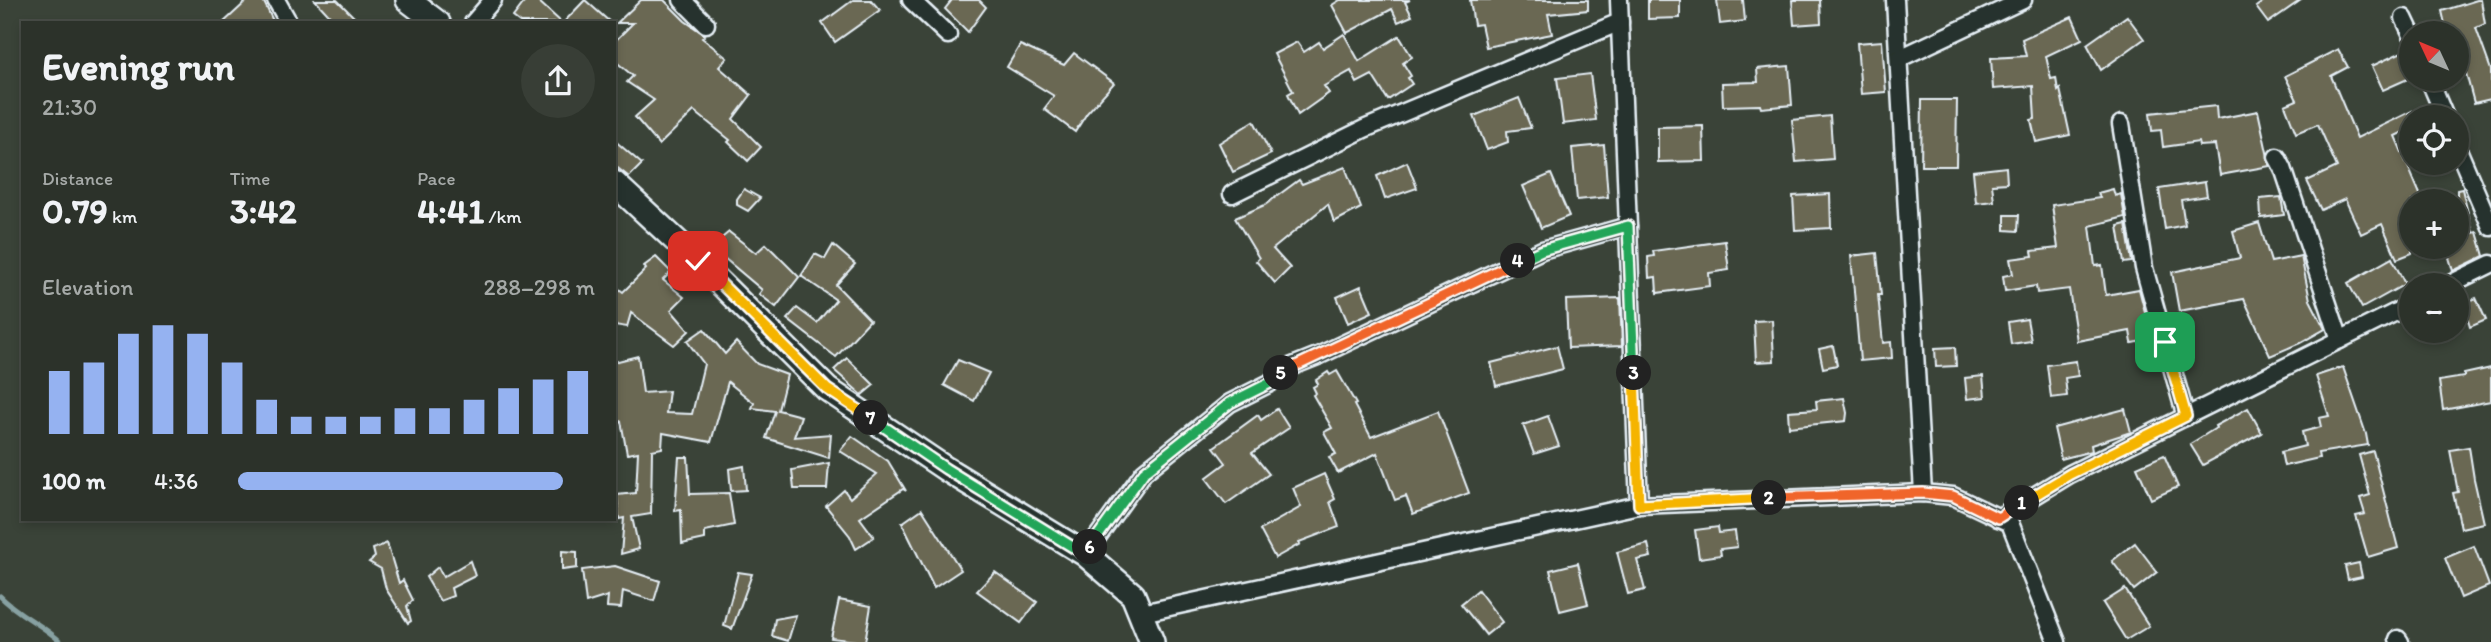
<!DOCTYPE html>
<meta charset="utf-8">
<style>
:root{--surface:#2c322a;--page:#383e36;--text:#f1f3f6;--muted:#a6aaa8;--line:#484d47;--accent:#95b2f1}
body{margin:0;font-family:Itim,sans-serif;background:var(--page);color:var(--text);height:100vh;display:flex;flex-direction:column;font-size:26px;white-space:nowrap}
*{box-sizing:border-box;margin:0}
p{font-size:23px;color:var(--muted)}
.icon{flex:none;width:38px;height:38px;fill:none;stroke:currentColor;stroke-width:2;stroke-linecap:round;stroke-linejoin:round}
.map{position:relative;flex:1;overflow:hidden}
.sheet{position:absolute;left:21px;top:21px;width:595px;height:500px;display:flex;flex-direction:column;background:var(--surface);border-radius:0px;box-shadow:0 4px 10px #0003,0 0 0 2px var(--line)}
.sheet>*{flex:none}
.needle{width:46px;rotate:314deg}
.tools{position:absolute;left:2399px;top:21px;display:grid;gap:14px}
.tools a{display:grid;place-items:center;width:70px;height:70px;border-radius:50%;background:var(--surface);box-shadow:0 4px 10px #0003,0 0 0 2px var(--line);font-size:35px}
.pin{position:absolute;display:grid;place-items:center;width:60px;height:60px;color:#fff;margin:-30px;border-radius:14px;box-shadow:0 4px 10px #0006}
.km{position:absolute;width:35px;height:35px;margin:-18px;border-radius:50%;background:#222;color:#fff;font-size:19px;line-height:35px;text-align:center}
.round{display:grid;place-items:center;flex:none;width:74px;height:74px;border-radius:37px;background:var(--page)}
.summary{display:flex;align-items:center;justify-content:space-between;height:119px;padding:0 21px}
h1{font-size:38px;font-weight:800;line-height:52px}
.stats{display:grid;grid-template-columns:repeat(3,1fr);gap:10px;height:119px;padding:7px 21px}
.stats div{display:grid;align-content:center}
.stats b{font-size:35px;font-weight:800}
.stats small{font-size:19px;font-weight:400}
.stats p{font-size:19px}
.chart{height:196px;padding:14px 21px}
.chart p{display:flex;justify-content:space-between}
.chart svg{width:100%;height:126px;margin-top:7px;stroke:var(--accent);stroke-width:6}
ul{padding:0 21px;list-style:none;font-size:23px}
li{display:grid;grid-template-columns:112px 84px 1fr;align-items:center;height:52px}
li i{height:18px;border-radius:9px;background:var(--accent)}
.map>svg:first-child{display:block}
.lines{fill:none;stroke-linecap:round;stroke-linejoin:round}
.stream{stroke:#87a1a2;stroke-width:5}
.building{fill:#6a6753;stroke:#e8f1f8;stroke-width:2}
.street-casing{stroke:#e8f1f8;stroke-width:21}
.secondary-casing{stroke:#e8f1f8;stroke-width:28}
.street{stroke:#26332d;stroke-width:16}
.secondary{stroke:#26332d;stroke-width:23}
.split-1-casing{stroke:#fff;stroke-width:14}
.split-2-casing{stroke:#fff;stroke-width:14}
.split-3-casing{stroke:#fff;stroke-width:14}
.split-4-casing{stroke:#fff;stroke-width:14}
.split-5-casing{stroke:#fff;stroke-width:14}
.split-6-casing{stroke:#fff;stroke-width:14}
.split-7-casing{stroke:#fff;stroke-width:14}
.split-8-casing{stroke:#fff;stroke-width:14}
.split-1{stroke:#f5b400;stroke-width:9}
.split-2{stroke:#f0652b;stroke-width:9}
.split-3{stroke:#f5b400;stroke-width:9}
.split-4{stroke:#22a559;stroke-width:9}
.split-5{stroke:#f0652b;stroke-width:9}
.split-6{stroke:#22a559;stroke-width:9}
.split-7{stroke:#22a559;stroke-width:9}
.split-8{stroke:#f5b400;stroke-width:9}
</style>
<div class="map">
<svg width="2491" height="642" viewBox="0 0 2491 642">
<rect width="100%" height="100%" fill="#3a4338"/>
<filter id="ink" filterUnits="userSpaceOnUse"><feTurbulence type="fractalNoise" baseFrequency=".0143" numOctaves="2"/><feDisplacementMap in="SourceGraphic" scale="14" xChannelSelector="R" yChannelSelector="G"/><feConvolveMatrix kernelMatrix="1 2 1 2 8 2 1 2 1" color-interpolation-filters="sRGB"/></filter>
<g filter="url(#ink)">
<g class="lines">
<path class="stream" d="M0 596C18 615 42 624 61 642"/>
</g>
<g class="building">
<polygon points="248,0 263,0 274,23 223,23"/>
<polygon points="315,0 337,0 360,23 336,23"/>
<polygon points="526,0 537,0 562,23 521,23 513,17"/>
<polygon points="585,0 611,23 563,23"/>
<polygon points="641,0 664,0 685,21 705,35 702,38 727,58 719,67 751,95 733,119 761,147 748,161 728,142 730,140 694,111 659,145 635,117 654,100 627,82 633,76 614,60 614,42 633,23 617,23"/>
<polygon points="853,0 871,0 880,10 835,42 822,23"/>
<polygon points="952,0 979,0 986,7 968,32 945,9"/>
<polygon points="1340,0 1410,0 1405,2 1412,16 1398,22 1392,9 1347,33 1332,5"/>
<polygon points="1470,0 1588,0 1588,10 1548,14 1552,34 1486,47 1481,24 1474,25"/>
<polygon points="1648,0 1680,0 1680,18 1648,19"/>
<polygon points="1717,0 1743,0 1745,21 1720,24"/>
<polygon points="1792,0 1820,0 1821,23 1794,25"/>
<polygon points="2265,0 2301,0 2268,23 2256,7"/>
<polygon points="2477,0 2481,0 2485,24 2476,28 2491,70 2491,99 2474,103 2464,66 2457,68 2457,33 2447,33 2442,11"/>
<polygon points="2127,16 2144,39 2101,70 2087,44"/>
<polygon points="2072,17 2082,39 2046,56 2051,79 2056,78 2058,91 2060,89 2070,135 2036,142 2031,120 2035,119 2033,86 1993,89 1991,58 2026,56 2022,39"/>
<polygon points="1344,34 1359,61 1399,36 1412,57 1403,63 1411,76 1408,78 1412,84 1388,100 1372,75 1357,83 1351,71 1324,86 1329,93 1298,115 1288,94 1293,91 1274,54 1297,42 1304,52 1319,42 1323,48"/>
<polygon points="1882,41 1886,92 1861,94 1857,43"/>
<polygon points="1020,45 1064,65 1074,53 1114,83 1087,113 1075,132 1044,109 1054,96 1007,67"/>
<polygon points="2338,49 2348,67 2331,76 2357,138 2412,111 2412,128 2395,136 2423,201 2412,201 2412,212 2406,215 2412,228 2412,253 2397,259 2382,224 2361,234 2345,199 2321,210 2307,181 2337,167 2318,124 2296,133 2285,105 2297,100 2285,76"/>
<polygon points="2406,50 2412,61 2412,77 2383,90 2372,66"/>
<polygon points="1789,66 1792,105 1761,108 1760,105 1723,106 1722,83 1758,82 1757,69"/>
<polygon points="1590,74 1596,120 1563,124 1557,78"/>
<polygon points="1519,98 1531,128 1507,131 1508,142 1487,150 1474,116"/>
<polygon points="1922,100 1957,100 1956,166 1921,166"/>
<polygon points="2216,106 2217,119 2258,111 2270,166 2220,175 2215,145 2199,146 2198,142 2163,147 2161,130 2152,131 2150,113"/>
<polygon points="1830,116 1833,159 1796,162 1792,120"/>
<polygon points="1254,121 1271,154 1233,172 1219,143"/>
<polygon points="1703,126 1704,161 1658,162 1658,127"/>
<polygon points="614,140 642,164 629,177 614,165"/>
<polygon points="1604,145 1608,197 1577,200 1572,148"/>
<polygon points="1407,162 1417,188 1385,199 1377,176"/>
<polygon points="1345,167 1361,208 1334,222 1328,204 1273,249 1290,268 1275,283 1256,261 1259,258 1235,218 1265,205 1299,180 1302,184"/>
<polygon points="2006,167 2007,183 1992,184 1994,201 1976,203 1973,171"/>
<polygon points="1551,174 1569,216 1541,228 1523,186"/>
<polygon points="2205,182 2207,196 2181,200 2185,225 2165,229 2159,189"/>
<polygon points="744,189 760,198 748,211 737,205 737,199"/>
<polygon points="2113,189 2115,196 2121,194 2125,217 2090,226 2095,266 2102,265 2106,295 2139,289 2152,339 2132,343 2130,331 2077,341 2069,289 2037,293 2036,286 2005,291 2003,276 2013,274 2010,259 2033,256 2032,251 2058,248 2052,205 2100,198 2098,193"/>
<polygon points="2462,189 2473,233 2477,232 2484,256 2453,271 2446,247 2457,247 2457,190"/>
<polygon points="1830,194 1831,228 1795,230 1793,196"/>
<polygon points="2281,197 2284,215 2261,218 2260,199"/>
<polygon points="2005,215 2019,215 2018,231 2005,230"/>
<polygon points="2259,223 2271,262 2301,256 2310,300 2325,329 2300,343 2270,356 2244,299 2179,311 2172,272 2240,258 2233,231"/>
<polygon points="2126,224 2132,262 2124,263 2118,226"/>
<polygon points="729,232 756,253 766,244 799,277 776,307 759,294 762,290 711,247"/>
<polygon points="1725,241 1729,270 1709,273 1710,286 1657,293 1656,277 1649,278 1648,257 1654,256 1653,251"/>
<polygon points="833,245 855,264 836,285 870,320 836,357 787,319 797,308 817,323 836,300 801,276 815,254 825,259"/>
<polygon points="1877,253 1881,295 1878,295 1883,343 1891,342 1892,358 1860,361 1851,256"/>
<polygon points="656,257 671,272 663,280 684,297 671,310 689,331 674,345 631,313 627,327 614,325 614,285 623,292 646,269 644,266"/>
<polygon points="2392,258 2405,284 2362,308 2348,283"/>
<polygon points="1361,286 1372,312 1348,323 1337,297"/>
<polygon points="1620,298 1622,346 1568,348 1566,300"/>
<polygon points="2476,298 2486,320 2470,327 2463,304"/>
<polygon points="2027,319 2031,341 2011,344 2008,322"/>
<polygon points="1772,320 1774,361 1756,362 1754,321"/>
<polygon points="704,329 725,354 736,342 757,364 787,375 778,410 801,416 794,437 831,434 829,458 766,438 775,411 752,408 754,403 728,382 711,442 663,433 662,448 652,450 651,514 632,517 639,549 621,554 624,518 619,519 617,495 636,493 638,452 627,454 621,421 614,422 614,362 638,356 643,393 669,391 666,413 692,414 704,364 687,341"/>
<polygon points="1557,346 1563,369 1496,386 1491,363"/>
<polygon points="1833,346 1837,365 1823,368 1819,349"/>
<polygon points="1955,347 1956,366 1936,367 1935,348"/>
<polygon points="847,358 874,385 862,395 834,370"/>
<polygon points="958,360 989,373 974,401 944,385"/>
<polygon points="2076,361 2078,376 2065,378 2067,396 2051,398 2047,365"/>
<polygon points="2343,367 2366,434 2368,445 2318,453 2319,458 2284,466 2281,452 2305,446 2302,432 2321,427 2319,418 2329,416 2316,376"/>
<polygon points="2491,368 2491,401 2443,410 2439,381 2464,377 2464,374"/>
<polygon points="1337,371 1356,404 1354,405 1371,437 1438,411 1469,493 1413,514 1406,496 1395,500 1377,453 1338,473 1329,457 1336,454 1324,432 1332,428 1313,395 1316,393 1313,387 1318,384 1316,380 1328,372 1330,375"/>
<polygon points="1983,376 1985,397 1967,399 1965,378"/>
<polygon points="1844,398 1847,413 1846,421 1789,427 1788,411 1817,409 1816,401"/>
<polygon points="2248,408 2262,433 2203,465 2190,444 2216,428 2215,426"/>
<polygon points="1277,409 1289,428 1252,453 1269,474 1226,504 1206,478 1226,463 1214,447 1258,415 1261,420"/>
<polygon points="2125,409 2131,432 2091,445 2092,451 2061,459 2054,428"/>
<polygon points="1548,416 1559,446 1534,454 1523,425"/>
<polygon points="852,436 888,461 906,491 903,489 860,518 874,537 856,549 850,536 826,506 844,490 850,498 877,474 840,451"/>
<polygon points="2469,447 2474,479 2484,523 2461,528 2453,493 2458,492 2450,450"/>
<polygon points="2373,451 2398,548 2368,557 2356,516 2365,514 2360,498 2370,495 2359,455"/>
<polygon points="2164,455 2178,487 2151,499 2137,467"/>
<polygon points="679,457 688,457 690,494 729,493 734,525 705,531 705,539 682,544 681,510 675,511"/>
<polygon points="829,463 827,489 794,489 792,470"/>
<polygon points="744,466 746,490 731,491 729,469"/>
<polygon points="1324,474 1335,499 1330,502 1339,527 1299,542 1300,544 1275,558 1260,530 1301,507 1293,488"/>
<polygon points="922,509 961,570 934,588 902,523"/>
<polygon points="1718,527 1719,533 1735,531 1737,547 1720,549 1721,555 1699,558 1695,530"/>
<polygon points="387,543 399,583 403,580 413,600 407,606 411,621 408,623 386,589 381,569 369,562 375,557 373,549"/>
<polygon points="2135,543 2157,572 2134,590 2112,561"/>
<polygon points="1648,544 1651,557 1637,560 1645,590 1628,594 1617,552"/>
<polygon points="2474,546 2489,586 2461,598 2445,558"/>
<polygon points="562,551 577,552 577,568 562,570"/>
<polygon points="470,561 475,576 451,588 453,596 440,601 426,577 438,567 443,577"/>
<polygon points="1578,563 1588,604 1560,611 1550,570"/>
<polygon points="2359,563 2362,577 2348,580 2345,566"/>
<polygon points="615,566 660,581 654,601 623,591 621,608 607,607 608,596 586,603 582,570"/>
<polygon points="738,572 752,574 732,629 724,626"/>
<polygon points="995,572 1037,602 1021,623 977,591"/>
<polygon points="2125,589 2149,626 2126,640 2103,603"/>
<polygon points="1478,590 1502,622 1486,635 1461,604"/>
<polygon points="839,600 871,606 865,642 831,638"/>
<polygon points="796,615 788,641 772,636 775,619"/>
</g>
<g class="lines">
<defs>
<g id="street">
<polyline points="276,0 289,23"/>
<polyline points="682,0 706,24"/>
<polyline points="911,0 948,35"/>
<polyline points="1619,0 1639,505"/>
<polyline points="1895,0 1923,493"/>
<polyline points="2404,18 2412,35"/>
<polyline points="473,23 493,0"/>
<polyline points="1900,58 2023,0"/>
<polyline points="2429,79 2445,117"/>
<polyline points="2121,124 2144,268 2186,417"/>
<polyline points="2457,147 2491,227"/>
<polyline points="2277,157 2283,168 2340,340"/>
<polyline points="1232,194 1364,129 1620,22"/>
<polyline points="2448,285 2491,264"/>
<polyline points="1998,518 2070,474 2412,304"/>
<polyline points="1085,554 1144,472 1230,403 1270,383 1285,369 1320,355 1542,250 1628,226"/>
<polyline points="1142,613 1639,505 1923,493 1953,496 2010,523 2057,642"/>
<polyline points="2398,639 2400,642"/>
</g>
<g id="secondary">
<polyline points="408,0 438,23"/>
<polyline points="614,183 698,261 827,389 946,469 1085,554 1113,578 1133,595 1152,642"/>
</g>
</defs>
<use href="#street" class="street-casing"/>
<use href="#secondary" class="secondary-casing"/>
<use href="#street" class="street"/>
<use href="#secondary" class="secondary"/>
</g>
</g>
<g class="lines" filter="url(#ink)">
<defs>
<polyline id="split-1" points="2022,503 2070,474 2186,416 2165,342"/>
<polyline id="split-2" points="1769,498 1923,493 1953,496 1998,518 2022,503"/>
<polyline id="split-3" points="1634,373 1639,505 1769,498"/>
<polyline id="split-4" points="1518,261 1542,250 1628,226 1634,373"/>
<polyline id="split-5" points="1281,373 1518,261"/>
<polyline id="split-6" points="1090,547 1144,472 1230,403 1270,383 1281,373"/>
<polyline id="split-7" points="871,418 946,469 1084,554 1090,547"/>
<polyline id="split-8" points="698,261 827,389 871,418"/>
</defs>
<use href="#split-1" class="split-1-casing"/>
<use href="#split-2" class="split-2-casing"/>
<use href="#split-3" class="split-3-casing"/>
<use href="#split-4" class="split-4-casing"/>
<use href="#split-5" class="split-5-casing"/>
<use href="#split-6" class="split-6-casing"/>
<use href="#split-7" class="split-7-casing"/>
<use href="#split-8" class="split-8-casing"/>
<use href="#split-1" class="split-1"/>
<use href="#split-2" class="split-2"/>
<use href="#split-3" class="split-3"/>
<use href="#split-4" class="split-4"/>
<use href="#split-5" class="split-5"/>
<use href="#split-6" class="split-6"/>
<use href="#split-7" class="split-7"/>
<use href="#split-8" class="split-8"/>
</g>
</svg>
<div class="tools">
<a><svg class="needle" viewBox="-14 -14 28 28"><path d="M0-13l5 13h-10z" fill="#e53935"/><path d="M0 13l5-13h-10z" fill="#a6aaa8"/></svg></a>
<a><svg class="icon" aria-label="locate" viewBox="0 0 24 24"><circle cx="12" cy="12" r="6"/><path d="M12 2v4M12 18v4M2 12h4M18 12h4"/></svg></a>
<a>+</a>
<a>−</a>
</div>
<div class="pin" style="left:2165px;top:342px;background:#1e9e55"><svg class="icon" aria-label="arrive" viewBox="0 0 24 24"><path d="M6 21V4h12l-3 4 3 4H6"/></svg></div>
<div class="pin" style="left:698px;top:261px;background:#d93025"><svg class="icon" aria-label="check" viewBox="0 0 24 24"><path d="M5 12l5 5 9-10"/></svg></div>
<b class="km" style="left:2022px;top:503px">1</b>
<b class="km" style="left:1769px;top:498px">2</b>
<b class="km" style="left:1634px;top:373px">3</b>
<b class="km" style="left:1518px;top:261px">4</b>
<b class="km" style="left:1281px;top:373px">5</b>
<b class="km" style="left:1090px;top:547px">6</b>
<b class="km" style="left:871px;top:418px">7</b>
<section class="sheet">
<div class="summary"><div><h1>Evening run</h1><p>21:30</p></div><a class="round"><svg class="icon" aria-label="share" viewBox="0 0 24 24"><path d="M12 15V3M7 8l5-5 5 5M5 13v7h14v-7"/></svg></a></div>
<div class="stats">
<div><p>Distance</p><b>0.79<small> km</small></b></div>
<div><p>Time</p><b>3:42</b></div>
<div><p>Pace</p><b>4:41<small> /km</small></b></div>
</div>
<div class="chart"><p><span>Elevation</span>288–298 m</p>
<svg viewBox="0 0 160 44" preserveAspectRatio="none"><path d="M5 44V22M15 44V19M25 44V9M35 44V6M45 44V9M55 44V19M65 44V32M75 44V38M85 44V38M95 44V38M105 44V35M115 44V35M125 44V32M135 44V28M145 44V25M155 44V22"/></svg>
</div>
<ul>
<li><b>100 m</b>4:36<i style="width:91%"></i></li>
</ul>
</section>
</div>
